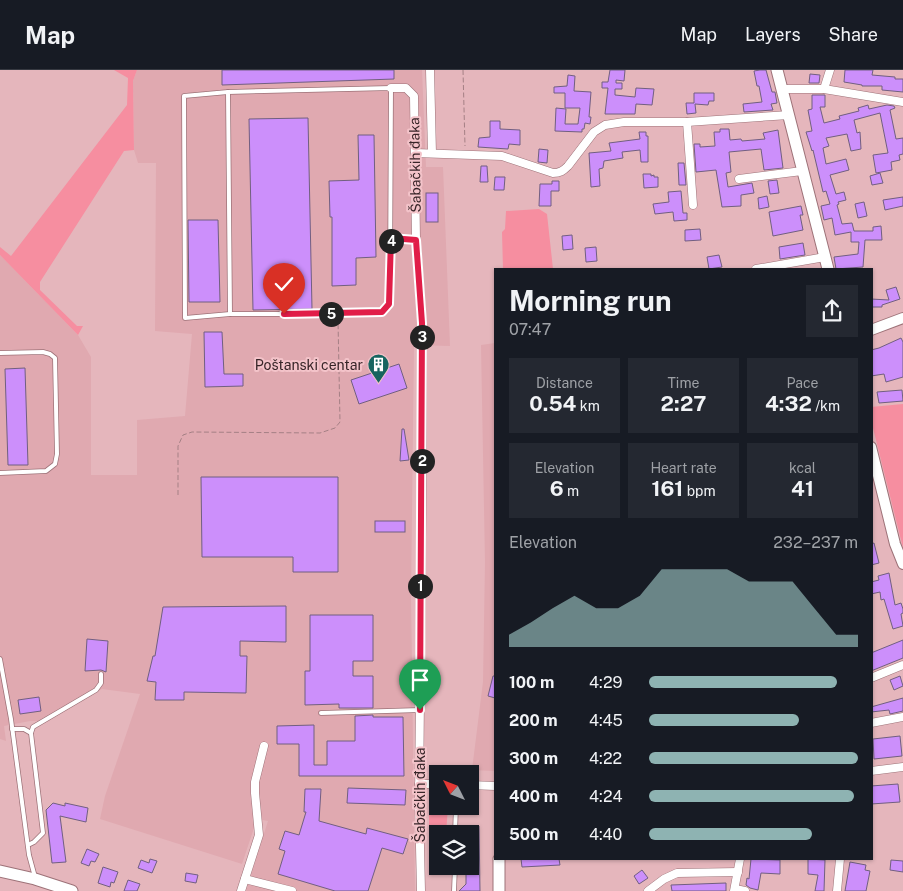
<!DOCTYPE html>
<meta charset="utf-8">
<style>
:root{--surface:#171b24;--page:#242831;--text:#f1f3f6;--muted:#9ea1a6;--line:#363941;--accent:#8eb3b2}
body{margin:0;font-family:"Public Sans",sans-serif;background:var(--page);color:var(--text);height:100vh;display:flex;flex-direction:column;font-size:19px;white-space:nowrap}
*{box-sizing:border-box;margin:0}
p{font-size:16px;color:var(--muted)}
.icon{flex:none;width:28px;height:28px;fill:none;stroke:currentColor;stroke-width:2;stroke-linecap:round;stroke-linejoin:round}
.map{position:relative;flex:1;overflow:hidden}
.sheet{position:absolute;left:494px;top:198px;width:379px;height:592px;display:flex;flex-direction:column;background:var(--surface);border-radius:0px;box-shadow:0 1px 4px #0004}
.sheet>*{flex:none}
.needle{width:32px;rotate:312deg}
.tools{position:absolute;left:429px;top:695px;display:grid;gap:10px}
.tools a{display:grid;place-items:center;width:50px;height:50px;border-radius:0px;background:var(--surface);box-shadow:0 1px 4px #0004;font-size:25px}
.pin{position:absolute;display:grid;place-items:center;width:42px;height:42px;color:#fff;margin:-51px -21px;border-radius:50% 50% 50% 0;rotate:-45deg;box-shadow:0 0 5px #0007}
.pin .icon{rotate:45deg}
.km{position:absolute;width:25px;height:25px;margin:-12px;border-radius:50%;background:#222;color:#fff;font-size:14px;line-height:25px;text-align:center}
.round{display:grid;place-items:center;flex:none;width:52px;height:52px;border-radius:0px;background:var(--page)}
.headline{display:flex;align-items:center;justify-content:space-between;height:85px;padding:0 15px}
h1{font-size:28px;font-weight:700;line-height:38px}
.metrics{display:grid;grid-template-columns:repeat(3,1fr);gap:8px;height:85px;padding:5px 15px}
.metrics div{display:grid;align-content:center;border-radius:0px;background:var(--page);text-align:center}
.metrics b{font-size:21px;font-weight:700}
.metrics small{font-size:14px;font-weight:400}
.metrics p{font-size:14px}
.chart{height:140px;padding:10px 15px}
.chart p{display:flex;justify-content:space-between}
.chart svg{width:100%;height:90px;margin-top:5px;fill:var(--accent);opacity:.7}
ul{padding:0 15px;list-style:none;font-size:16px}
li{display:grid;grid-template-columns:80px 60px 1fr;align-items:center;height:38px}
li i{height:12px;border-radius:6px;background:var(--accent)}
header{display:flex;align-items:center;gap:30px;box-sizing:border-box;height:70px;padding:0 25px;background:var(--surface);border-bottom:1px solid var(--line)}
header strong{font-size:24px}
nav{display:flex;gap:28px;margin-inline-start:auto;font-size:18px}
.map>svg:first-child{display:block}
.built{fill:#e0a9b0}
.green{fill:#f68ea0}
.building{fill:#cc8ffb;stroke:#715f80}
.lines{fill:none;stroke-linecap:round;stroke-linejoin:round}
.service-casing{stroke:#9d7278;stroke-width:5.5}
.minor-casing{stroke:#9d7278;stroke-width:9}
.tertiary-casing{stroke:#9d7278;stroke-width:12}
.secondary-casing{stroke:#9d7278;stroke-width:13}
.path{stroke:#a58085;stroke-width:1;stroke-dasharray:5 2.5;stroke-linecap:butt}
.service{stroke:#fff;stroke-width:4}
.minor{stroke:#fff;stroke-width:8}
.tertiary{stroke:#fff;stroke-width:10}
.secondary{stroke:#fff;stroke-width:11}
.route-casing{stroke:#fff;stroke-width:10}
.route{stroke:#e11d48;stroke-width:6}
.labels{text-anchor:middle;stroke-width:4;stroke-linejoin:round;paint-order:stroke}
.street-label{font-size:14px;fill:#372528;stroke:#f3c3c9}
.poi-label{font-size:14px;fill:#372528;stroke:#f3c3c9;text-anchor:end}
</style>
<header>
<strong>Map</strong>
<nav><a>Map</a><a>Layers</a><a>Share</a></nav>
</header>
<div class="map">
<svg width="903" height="821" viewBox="0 0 903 821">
<rect width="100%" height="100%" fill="#e5b6bc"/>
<g class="built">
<polygon points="137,0 422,0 426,97 443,97 450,276 414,275 411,524 415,821 246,821 268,751 257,749 242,794 100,749 105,726 140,624 102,619 48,651 30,651 4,656 6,671 0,669 0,185 78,265 91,287 91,405 137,405 137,350 185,346 192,264 155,261 156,93 138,93 134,80 133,11"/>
<polygon points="495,273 495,696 494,701 472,700 483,612 485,492 481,275"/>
</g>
<g class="green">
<polygon points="114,0 137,0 133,11 134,80 124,81 40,212 40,220 77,256 83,256 78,265 0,185 0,177 11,186 127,35 128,8"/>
<polygon points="539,139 547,144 553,199 503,199 502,162 505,159 506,141"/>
<polygon points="903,334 903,478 871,350 871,337"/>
<polygon points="437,720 438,736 448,736 446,764 438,764 437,765 434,763 429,764 429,727 431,723"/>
</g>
<g class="building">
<polygon points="222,0 394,0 394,9 222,15"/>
<polygon points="610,0 625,0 624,11 616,10 616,13 622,13 622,19 615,19 615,25 635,27 636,18 654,19 652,35 636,34 635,44 605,44 608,18 602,18 602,12 608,12"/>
<polygon points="760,0 766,0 772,22 775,22 777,33 771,34 773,40 744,42 743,34 762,32 759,16 757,16 754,1"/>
<polygon points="845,0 873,0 872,5 895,7 895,9 903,9 903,22 882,20 882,16 862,16 862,15 844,12"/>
<polygon points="810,4 820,5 819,13 809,13"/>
<polygon points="568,5 575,6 574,21 591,22 589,47 591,47 590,54 585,53 584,59 582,59 582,62 555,61 556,38 566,39 565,54 578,54 580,38 565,38 565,23 554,23 554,17 567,16"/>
<polygon points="694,23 714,23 714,31 709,31 708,35 695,34 696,43 687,44 686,33 694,33"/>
<polygon points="812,25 825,25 825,37 820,37 824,53 840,49 839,46 859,41 858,38 868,35 869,39 887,35 894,36 895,38 890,40 896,69 903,68 903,84 899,85 900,90 891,92 892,100 876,103 873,85 888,83 880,43 854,50 857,63 860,62 861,79 851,81 847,64 826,68 829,76 823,78 826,94 846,89 849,100 830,105 836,124 844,122 846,130 838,132 839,134 837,135 842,154 852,153 854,161 873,161 873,157 881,156 882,170 865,170 863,197 836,199 834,187 858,184 859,172 851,172 851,162 835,165 832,148 824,150 821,136 830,134 826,121 823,122 813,80 812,81 806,62 812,61 808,40 812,39"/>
<polygon points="308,48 312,239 253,240 249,49"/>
<polygon points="490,51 500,51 500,59 520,60 520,75 509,74 508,79 478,77 479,68 490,67"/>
<polygon points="720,59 729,59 730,70 741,69 742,71 765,69 763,63 778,60 783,98 764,100 761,79 729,82 731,102 726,103 728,117 752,113 754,123 741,125 741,136 722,137 716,100 696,102 694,74 700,74 700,77 715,76 714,62 720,62"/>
<polygon points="639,62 646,62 646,66 648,66 648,92 641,92 640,80 622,82 623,88 604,91 603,98 599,99 600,116 591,117 589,83 611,81 609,73 640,69"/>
<polygon points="358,65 374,65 376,187 356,188 356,215 332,216 332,147 330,147 329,111 359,110"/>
<polygon points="539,79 548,80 547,93 538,92"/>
<polygon points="678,93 684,93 686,115 679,115"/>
<polygon points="481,96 487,96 488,112 480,112"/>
<polygon points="880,103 883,113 872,115 870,106"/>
<polygon points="643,104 651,104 651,106 654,105 654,107 658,107 658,117 644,118"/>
<polygon points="495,107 505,107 504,120 494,120"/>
<polygon points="777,110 779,123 770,124 768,111"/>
<polygon points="552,111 559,111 559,121 551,121 551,136 539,136 540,114 552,114"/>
<polygon points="681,121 683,143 687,143 687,150 674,151 673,142 655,144 653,134 669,132 668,122"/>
<rect x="426" y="123" width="12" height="29"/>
<polygon points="767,126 769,137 759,139 758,128"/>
<polygon points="903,127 903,136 885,140 883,130"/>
<polygon points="864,132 867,146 858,148 855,134"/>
<polygon points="801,136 803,145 800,145 803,160 773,166 769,142"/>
<polygon points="188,150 218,150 220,232 189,232"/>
<polygon points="700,159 701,170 685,171 685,160"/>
<polygon points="572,165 573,179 563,180 562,166"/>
<polygon points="803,173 805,185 780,189 779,177"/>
<polygon points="596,177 597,191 586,192 585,178"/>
<polygon points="719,185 722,197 709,199 707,187"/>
<polygon points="896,217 900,229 882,235 882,237 871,237 871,229 889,230 886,220"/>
<polygon points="204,262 222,262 224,304 243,304 243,316 205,317"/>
<polygon points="901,268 903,272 903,307 886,312 884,304 871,306 871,280 879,278"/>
<polygon points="399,294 407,318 359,334 351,310"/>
<polygon points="25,298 28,395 8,395 5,299"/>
<polygon points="902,320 903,331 879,333 877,322"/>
<polygon points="402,359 404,359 409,390 400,391"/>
<polygon points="201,407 338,407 338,502 293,502 293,487 202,487"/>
<rect x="375" y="451" width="30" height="11"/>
<polygon points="874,473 879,493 871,495 871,474"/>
<polygon points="889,503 895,535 901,533 903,539 903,543 901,544 903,556 893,559 884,529 881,530 880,522 871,524 871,512 879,510 878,506"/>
<polygon points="286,536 286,572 240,571 240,586 247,586 246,623 184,622 184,630 155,630 156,612 147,611 153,586 155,586 163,537"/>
<polygon points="310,545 373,545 373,591 353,591 353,606 373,606 373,638 339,638 339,634 305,635 305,601 310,601"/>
<polygon points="87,569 108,571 106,602 101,600 85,601"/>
<polygon points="903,570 903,588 871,601 871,583"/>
<polygon points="493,606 495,606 495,628 488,626"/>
<polygon points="900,606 903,616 894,620 890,610"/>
<polygon points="39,627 41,641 20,644 18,630"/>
<polygon points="903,628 903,641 890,644 889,640 871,642 871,637"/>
<polygon points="373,645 373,647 403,647 404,706 299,706 299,674 277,674 277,656 314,655 314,695 327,695 327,671 355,671 355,646"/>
<polygon points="900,666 902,686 874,689 873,669"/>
<polygon points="898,714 900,732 871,734 871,716"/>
<polygon points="348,718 406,720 405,735 347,733"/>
<polygon points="305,719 321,719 319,751 366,764 367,758 408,769 403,784 382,778 368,821 335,821 278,804 285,781 279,779 285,761 299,765 306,742 304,742"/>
<polygon points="53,733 65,736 65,733 88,738 86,752 60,746 66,792 52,793 46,740"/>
<polygon points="466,756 479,756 480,821 459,821 466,814 466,796 470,796 470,764 466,764"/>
<polygon points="87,779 99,784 95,792 91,791 89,796 81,793"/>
<polygon points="150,789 157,791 152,803 138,798 141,790 149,793"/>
<polygon points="521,789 559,789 560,795 522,797"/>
<polygon points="751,789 780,790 780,804 761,803 758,820 750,818 746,815 747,808 749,809"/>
<polygon points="808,789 825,790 824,821 815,821 818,805 808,804"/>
<polygon points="891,790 903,791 903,802 890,800"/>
<polygon points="850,792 866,795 865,800 870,801 866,821 845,821"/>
<polygon points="103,797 118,802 114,813 111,812 110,817 98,813"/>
<polygon points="642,800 648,808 639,814 634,806"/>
<polygon points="186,803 198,805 196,813 185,811"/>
<polygon points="128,810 140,814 137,821 124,821"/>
<polygon points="726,813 726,821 672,821 671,815"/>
</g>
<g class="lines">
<defs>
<g id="service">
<polygon points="391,18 390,212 389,234 382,242 372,244 230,244 228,22"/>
<polyline points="228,22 184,26 185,248 230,244"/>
<polyline points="391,168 416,170"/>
<polyline points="0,283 43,282 50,284 55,288 57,384 55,394 46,401 0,403"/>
<polyline points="0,589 11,649 29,785 35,807"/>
<polyline points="321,643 420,640"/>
<polyline points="12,659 24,659 31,663"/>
<polyline points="455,764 456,736"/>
<polyline points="28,775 34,772 43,763 31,663 33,657 96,620 101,613 101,604"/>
<polyline points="454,821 455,796"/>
</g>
<g id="minor">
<polyline points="430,0 432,83"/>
<polyline points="391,18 406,18 414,26 416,170 422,253 422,414 419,732 421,821"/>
<polyline points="782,19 824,19 903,32"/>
<polyline points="824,19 830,0"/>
<polyline points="687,52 693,135"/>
<path d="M415 83 502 86 553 103C560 103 563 101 568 96L594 62 605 55 624 52H687L789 45"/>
<polyline points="739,109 802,101"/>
<polyline points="756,199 825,187"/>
<polyline points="871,608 903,595"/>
<polyline points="871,653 903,647"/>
<polyline points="871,701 903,697"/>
<polyline points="419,714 438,714"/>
<polyline points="470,715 495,716"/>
<polyline points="245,809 292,821"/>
<polyline points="735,819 745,821"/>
<polyline points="241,821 259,765 255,723 255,712 264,676"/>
<polyline points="648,821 664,809 677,803 738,802"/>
<polyline points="734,821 740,789"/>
<polyline points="837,821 840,789"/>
</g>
<g id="tertiary">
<polyline points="871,260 903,248"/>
<polyline points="871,377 895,474 903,494"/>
</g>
<g id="secondary">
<polyline points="777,0 828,199"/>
<polyline points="0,801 35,809 72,821"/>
<polyline points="499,821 499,789"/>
</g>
</defs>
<use href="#service" class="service-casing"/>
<use href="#minor" class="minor-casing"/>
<use href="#tertiary" class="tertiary-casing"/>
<use href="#secondary" class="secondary-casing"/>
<g class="path">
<polyline points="463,0 465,76"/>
<polyline points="178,425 178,376 183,365 192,362 320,363 335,358 340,352 338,250"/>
</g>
<use href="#service" class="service"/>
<use href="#minor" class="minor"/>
<use href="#tertiary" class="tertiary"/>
<use href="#secondary" class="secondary"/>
</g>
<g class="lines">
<defs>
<polyline id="route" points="284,244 382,242 389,234 391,168 416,170 422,253 420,640"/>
</defs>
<use href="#route" class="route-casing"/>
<use href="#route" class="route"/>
</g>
<defs>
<symbol id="building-pin" viewBox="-11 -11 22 30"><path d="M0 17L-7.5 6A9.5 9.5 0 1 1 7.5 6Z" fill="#16645f" stroke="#f3c3c9"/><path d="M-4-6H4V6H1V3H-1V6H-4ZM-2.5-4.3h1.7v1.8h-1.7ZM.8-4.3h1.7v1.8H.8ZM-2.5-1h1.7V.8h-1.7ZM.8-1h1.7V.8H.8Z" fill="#fff"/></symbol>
</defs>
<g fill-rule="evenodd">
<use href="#building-pin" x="366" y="282" width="25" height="34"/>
</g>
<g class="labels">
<g class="street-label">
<text transform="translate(415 95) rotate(-91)" y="5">Šabačkih đaka</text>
<text transform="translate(420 725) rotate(-90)" y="5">Šabačkih đaka</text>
</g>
<g class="poi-label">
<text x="363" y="300">Poštanski centar</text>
</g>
</g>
</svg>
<div class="tools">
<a><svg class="needle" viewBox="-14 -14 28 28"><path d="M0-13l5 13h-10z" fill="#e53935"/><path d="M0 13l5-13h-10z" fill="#9ea1a6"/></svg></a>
<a><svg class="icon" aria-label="layers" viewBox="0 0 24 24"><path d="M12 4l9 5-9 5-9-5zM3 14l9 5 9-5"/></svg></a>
</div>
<div class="pin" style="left:420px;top:640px;background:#1e9e55"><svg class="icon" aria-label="arrive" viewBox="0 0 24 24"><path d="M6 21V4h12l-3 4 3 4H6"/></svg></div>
<div class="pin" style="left:284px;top:244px;background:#d93025"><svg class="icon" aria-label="check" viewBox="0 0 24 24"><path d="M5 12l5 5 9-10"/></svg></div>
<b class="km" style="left:420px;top:516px">1</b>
<b class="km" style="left:422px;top:391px">2</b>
<b class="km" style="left:422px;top:267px">3</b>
<b class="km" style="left:391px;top:171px">4</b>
<b class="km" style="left:331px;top:244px">5</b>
<section class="sheet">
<div class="headline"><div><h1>Morning run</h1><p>07:47</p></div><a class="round"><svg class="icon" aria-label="share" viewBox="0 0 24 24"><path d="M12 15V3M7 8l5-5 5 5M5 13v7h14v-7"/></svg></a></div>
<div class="metrics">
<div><p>Distance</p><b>0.54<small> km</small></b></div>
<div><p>Time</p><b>2:27</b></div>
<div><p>Pace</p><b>4:32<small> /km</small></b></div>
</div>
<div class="metrics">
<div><p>Elevation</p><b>6<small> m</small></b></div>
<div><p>Heart rate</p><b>161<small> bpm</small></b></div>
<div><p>kcal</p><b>41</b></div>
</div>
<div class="chart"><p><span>Elevation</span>232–237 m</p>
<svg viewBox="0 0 160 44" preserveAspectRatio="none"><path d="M0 44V38L10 32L20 25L30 19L40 25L50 25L60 19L70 6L80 6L90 6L100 6L110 12L120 12L130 12L140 25L150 38L160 38V44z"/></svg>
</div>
<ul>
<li><b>100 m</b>4:29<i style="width:90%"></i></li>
<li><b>200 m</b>4:45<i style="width:72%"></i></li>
<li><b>300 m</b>4:22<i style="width:100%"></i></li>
<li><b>400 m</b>4:24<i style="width:98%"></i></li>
<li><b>500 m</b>4:40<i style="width:78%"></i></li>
</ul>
</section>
</div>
